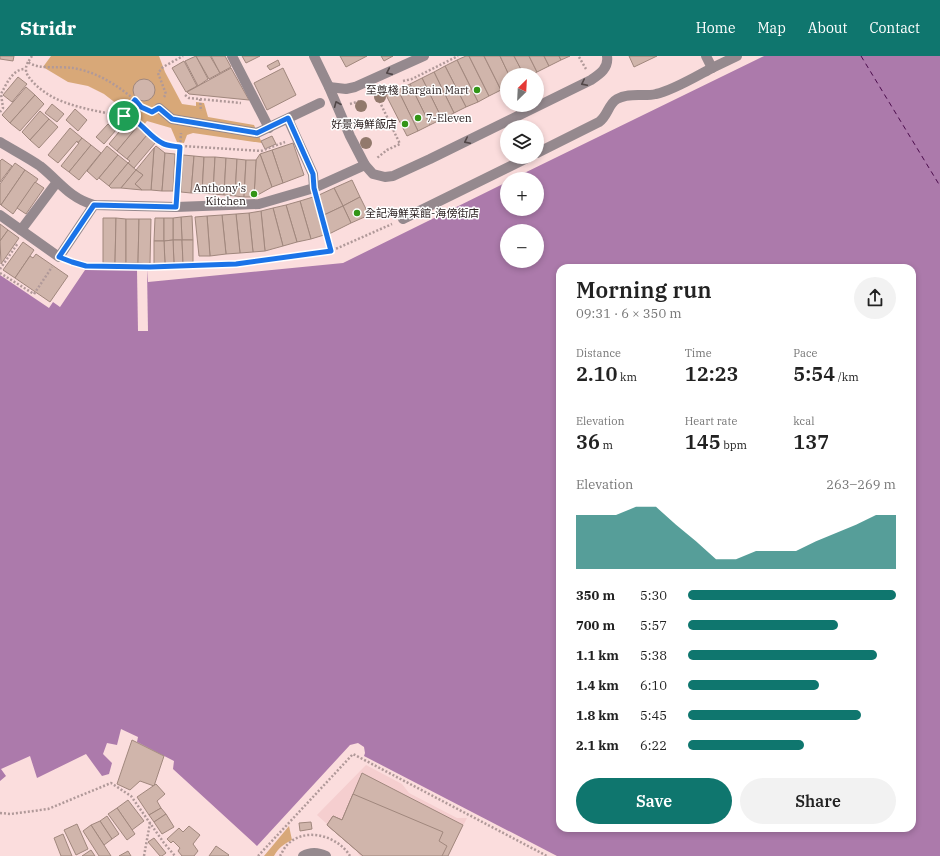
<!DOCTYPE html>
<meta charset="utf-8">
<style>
:root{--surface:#fff;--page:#f2f2f2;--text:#222;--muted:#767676;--accent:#0f766e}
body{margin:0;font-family:"IBM Plex Serif","Noto Sans TC",serif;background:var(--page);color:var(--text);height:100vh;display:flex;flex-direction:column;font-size:15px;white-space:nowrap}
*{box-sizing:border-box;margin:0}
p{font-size:13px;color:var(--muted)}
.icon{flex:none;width:22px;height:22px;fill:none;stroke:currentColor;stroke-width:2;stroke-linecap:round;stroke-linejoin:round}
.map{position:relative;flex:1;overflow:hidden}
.drawer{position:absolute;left:556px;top:208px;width:360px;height:568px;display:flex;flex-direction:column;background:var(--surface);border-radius:12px;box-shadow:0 2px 6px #0003}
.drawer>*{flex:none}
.needle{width:26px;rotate:24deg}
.buttons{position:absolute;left:500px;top:12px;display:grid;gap:8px}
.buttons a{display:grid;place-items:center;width:44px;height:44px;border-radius:50%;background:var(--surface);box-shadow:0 2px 6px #0003;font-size:20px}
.pin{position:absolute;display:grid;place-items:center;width:34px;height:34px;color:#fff;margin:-17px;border:2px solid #fff;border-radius:50%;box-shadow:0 1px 4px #0007}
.round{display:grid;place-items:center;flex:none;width:42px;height:42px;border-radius:21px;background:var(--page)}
.overview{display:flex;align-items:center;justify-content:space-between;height:68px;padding:0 20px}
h1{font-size:22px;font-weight:600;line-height:30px}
.stats{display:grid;grid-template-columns:repeat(3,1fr);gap:6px;height:68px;padding:4px 20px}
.stats div{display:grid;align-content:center}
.stats b{font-size:20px;font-weight:600}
.stats small{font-size:11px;font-weight:400}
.stats p{font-size:11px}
.chart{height:112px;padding:8px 20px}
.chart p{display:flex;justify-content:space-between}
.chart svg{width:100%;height:72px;margin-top:4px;fill:var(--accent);opacity:.7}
.primary-button{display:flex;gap:8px;margin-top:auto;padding:8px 20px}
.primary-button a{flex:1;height:46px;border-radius:24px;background:var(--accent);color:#fff;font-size:16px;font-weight:600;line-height:46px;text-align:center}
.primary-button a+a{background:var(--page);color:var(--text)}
ul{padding:0 20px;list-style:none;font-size:13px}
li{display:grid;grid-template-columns:64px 48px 1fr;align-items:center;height:30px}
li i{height:10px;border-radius:5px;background:var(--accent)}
header{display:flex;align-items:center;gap:24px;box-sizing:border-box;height:56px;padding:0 20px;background:var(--accent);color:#fff}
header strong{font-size:19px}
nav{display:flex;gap:22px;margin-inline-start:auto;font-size:14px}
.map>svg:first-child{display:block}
.built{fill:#f5cecf}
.green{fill:#d8a878}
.water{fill:#ac7aab;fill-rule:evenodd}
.pier{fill:#fbdddd}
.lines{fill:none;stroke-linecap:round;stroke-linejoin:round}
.ferry{stroke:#4b0c4c;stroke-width:1;stroke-dasharray:5 4;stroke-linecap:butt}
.building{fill:#d0b5ab;stroke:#a0877d}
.path{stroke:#b09999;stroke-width:2.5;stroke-dasharray:2 2;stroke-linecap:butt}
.minor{stroke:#95898e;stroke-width:10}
.tree{fill:#92796c}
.oneway{stroke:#524748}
.route-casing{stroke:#fff;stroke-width:8}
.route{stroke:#1a73e8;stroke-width:5}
.poi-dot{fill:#329517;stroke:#fff;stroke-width:1.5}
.labels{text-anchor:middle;stroke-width:3;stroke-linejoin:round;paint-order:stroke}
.poi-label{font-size:11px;fill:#2e2323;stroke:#fff;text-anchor:end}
</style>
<header>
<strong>Stridr</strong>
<nav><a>Home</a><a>Map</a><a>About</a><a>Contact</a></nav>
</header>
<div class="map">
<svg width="940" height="800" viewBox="0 0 940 800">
<rect width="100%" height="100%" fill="#fbdddd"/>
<polygon class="built" points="366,709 402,728 409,737 457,762 467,762 448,800 360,800 354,792 317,759"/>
<g class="green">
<polygon points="51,0 159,0 165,16 182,48 196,50 196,46 204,47 208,61 254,69 262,87 193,77 187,79 184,87 177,86 171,72 147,65 144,69 104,38 88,30 68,26 43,11"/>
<path d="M289 770 292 784C284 788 278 792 274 800H264Z"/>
</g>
<path class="water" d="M764 0H940V800H557L364 700 365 697 364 691 358 687 350 689 257 790 173 713 174 705 137 686 138 681 121 673 117 689 107 687 103 698 112 707 109 718 102 720 86 698 37 722 30 700 1 713 6 720 0 725V219L49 252 53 246 60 251 85 214H147L148 226 343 207 507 126V153H537V123H512ZM507 175H537V205H507ZM560 212H912V772H560Z"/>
<polygon class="pier" points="137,214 147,214 148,275 138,275"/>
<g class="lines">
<polyline class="ferry" points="861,0 940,130"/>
</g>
<g class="building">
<polygon points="0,0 14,0 13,5 0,3"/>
<polygon points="196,0 208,23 198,30 185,5"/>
<polygon points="196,0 210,0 220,17 209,23"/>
<polygon points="211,0 225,0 231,11 220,17"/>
<polygon points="242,0 260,0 246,7"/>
<polygon points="340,0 367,0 346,11"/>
<polygon points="381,0 393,0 384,5"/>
<polygon points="466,0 469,0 489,40 478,46 457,4"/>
<polygon points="469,0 484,0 501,34 489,40"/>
<polygon points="484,0 500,0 509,19 507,19 507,31 501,34"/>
<polygon points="500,0 514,0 524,19 509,19"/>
<polygon points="514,0 529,0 537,16 532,19 524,19"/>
<polygon points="529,0 544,0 549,10 537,16"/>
<polygon points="544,0 559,0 561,4 549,10"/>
<polygon points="559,0 570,0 561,4"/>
<polygon points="629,0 657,0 634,11"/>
<polygon points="278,4 280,9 270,14 267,10"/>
<polygon points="457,4 478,46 466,51 445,10"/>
<polygon points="184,5 197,30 186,36 172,12"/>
<polygon points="445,10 466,51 454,57 434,16"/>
<polygon points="231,12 249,44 189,38 187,36"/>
<polygon points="283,12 296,39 267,54 254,27"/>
<polygon points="434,16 454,57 442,63 422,22"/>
<polygon points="18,21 27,28 12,46 3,39"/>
<polygon points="422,22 442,63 430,69 410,28"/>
<circle cx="144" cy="34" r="11"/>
<polygon points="410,28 430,69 418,75 398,34"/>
<polygon points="26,31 35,39 10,67 2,59"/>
<polygon points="398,34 418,75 407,80 386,39"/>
<polygon points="35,39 44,48 20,75 10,67"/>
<polygon points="52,48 64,58 57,66 45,57"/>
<polygon points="75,53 87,64 78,75 66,64"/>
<polygon points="40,55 49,63 30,84 22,76"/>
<polygon points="49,63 58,71 39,92 30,84"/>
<polygon points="129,64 137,71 117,95 109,88"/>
<polygon points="108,68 116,74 104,88 96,81"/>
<polygon points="137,71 147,79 127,103 117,95"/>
<polygon points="70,72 82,82 78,87 77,85 58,107 48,99"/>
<polygon points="147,79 156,86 134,112 128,107 130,105 127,103"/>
<polygon points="272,80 276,88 265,93 261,85"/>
<polygon points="82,82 91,89 69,116 61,110 79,87 78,87"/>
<polygon points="293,87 304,119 283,127 272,94"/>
<polygon points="91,89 101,97 79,124 69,116"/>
<polygon points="107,90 118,99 97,124 87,115"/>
<polygon points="156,90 165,97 162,135 151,134 154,92"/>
<polygon points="154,92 151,134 142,134 135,128 143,119 136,114"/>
<polygon points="272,94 283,127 272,131 260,98"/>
<polygon points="165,97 175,98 173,135 162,135"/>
<polygon points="260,98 272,131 254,141 256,104"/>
<polygon points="118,99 128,107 109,130 99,122"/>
<polygon points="183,99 194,100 191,137 181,136"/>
<polygon points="194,100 204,101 202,137 191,137"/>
<polygon points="204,101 215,101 213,138 202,137"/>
<polygon points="215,101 226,102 224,139 213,138"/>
<polygon points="226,102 237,103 235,140 224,139"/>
<polygon points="2,103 12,110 0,126 0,105"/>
<polygon points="237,103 246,104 244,141 235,140"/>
<polygon points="246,104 256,104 254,141 244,141"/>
<polygon points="15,107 25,114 1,149 0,148 0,128"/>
<polygon points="128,107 136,114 121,132 111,132 109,130"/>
<polygon points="25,114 38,123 13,158 1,149"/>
<polygon points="136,114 143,119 135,128 142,134 121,132"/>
<polygon points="352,124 360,141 343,150 334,132"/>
<polygon points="35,126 44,132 26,158 17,152"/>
<polygon points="334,132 343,150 324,159 319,139"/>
<polygon points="313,141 324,179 311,183 300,145"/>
<polygon points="360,141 369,159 351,167 343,150"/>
<polygon points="300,145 311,183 297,186 286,149"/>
<polygon points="286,149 297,186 283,190 273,152"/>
<polygon points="343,150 351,167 329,178 324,159"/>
<polygon points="273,152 283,190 265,195 261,155"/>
<polygon points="261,155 265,195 253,196 249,157"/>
<polygon points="249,157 253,196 240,197 236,158"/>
<polygon points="236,158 240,197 226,198 222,159"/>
<polygon points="222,159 226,198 210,200 207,160"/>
<polygon points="192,160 193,184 182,184 181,161"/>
<polygon points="207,160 210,200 199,200 195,161"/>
<polygon points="181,161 182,184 173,184 173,162"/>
<polygon points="103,162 116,162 115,207 103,207"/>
<polygon points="116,162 126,163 126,207 115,207"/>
<polygon points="155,162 164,162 164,185 154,185"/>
<polygon points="164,162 173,162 173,184 164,185"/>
<polygon points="126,163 139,163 138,207 126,207"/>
<polygon points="139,163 151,163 150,208 138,207"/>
<polygon points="0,168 8,174 0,185"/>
<polygon points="8,174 19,182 1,208 0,185"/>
<polygon points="173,184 182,184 183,207 174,208"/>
<polygon points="173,184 174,208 165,208 164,185"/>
<polygon points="182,184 193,184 193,206 183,207"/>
<polygon points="154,185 164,185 165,208 154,209"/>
<polygon points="23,186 34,194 15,222 3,214"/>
<polygon points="36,198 68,220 50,246 15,222 30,200 33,202"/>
<polygon points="132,684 164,700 154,730 140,725 130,734 117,728"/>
<polygon points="362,717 463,769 448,800 363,800 327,769 333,760 342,764"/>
<polygon points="156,728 165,738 157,745 161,752 149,759 137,741"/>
<polygon points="353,738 443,776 439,785 447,790 442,800 363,800 327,769 333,760 342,764"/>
<polygon points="128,744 144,765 132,774 117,752"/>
<polygon points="117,752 135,778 127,784 108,758"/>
<polygon points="161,752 166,758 154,766 149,759"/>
<polygon points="166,758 174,771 162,778 154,766"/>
<polygon points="107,760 119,778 112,783 100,765"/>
<polygon points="100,765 112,783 104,789 91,769"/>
<polygon points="311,766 312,773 300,775 299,767"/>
<polygon points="77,768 88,793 76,799 64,774"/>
<polygon points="91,769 104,789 111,800 99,800 83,775"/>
<polygon points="189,770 200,779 193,788 198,795 194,800 182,800 178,795 180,792 173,785 171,787 167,783 179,772 183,776"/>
<polygon points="63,778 72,800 61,800 54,782"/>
<polygon points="154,782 166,797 162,800 160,800 148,786"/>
<polygon points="216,790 229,799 228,800 209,800"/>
<polygon points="91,794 95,800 82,800"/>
<polygon points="128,795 131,800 119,800"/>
</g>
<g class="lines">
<g class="path">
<path d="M32 0 28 6C38 14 60 10 73 12 97 16 117 29 135 44"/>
<polyline points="579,1 586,13"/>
<path d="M28 6C24 14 26 18 32 25 55 51 95 54 127 61L134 64 160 86 167 89 261 95 285 86"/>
<polyline points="403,25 412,23 458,0"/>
<polyline points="376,38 400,88 387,94 377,102"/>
<polyline points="185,39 189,42 241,47"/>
<polyline points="164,41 166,38 158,17 163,11 183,0"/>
<polyline points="200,43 201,55"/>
<polyline points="350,48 360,45"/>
<path d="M0 56 3 52 1 38 2 36C7 27 13 13 25 13"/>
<polyline points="124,60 135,44 141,51 146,53"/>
<polyline points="177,138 181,77"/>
<polyline points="318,144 331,195"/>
<polyline points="70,206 86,210 150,211 236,208 331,195 392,168"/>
<polyline points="0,213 18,187"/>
<polyline points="0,217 34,238 52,211"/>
<polyline points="0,757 11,758 48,753 111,727 131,740 164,787 175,800"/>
<polyline points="144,800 150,767"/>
<polyline points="258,800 353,698 547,800"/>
<path d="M280 800C282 797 284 792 287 789 305 770 338 780 350 800"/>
</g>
<g class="minor">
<polyline points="232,0 269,72"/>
<path d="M314 0 329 31 350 80 365 109 373 118 385 121 393 120 430 103 591 24C600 18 609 12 607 0"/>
<polyline points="706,0 712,12 737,0"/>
<polyline points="329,31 346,33 355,31 424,0"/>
<polyline points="159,52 172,63 257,77 320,47"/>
<polyline points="288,63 313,118 314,132"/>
<path d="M0 86C13 94 27 101 40 110 59 125 69 142 94 149L176 151 259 148 314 132 365 109"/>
<path d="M537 97 599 66C608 60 608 48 617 43 629 36 644 41 656 38 672 35 697 20 712 12"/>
<polyline points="0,159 59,201 94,149"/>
<polyline points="403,163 529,101"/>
<polyline points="21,174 57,126"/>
<path d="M303 800C310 796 318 796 326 800"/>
</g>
</g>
<g class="tree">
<circle cx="380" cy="41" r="6"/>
<circle cx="361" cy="50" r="6"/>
<circle cx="366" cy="87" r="6"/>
</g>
<defs><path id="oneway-chevron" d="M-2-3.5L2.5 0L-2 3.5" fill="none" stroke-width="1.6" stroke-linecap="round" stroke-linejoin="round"/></defs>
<g class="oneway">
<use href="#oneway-chevron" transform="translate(389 16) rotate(156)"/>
<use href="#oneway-chevron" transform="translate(584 27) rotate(154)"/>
<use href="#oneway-chevron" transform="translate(337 48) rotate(-113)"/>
<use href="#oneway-chevron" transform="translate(467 85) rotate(154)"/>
</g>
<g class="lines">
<defs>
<path id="route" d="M135 44 141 51 152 56 159 52 172 63 257 77 288 62 313 118 314 132 331 195 236 208 150 211 86 210 72 206 59 201 94 149 176 151 180 91C174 90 167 90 162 87 148 80 140 63 124 60Z"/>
</defs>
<use href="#route" class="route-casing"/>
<use href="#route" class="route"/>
</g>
<g class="poi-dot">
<circle cx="477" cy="34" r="4"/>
<circle cx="418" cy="62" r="4"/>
<circle cx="405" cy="68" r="4"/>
<circle cx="254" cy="138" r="4"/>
<circle cx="357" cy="157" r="4"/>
</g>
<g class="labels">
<g class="poi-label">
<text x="469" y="38">至尊棧 Bargain Mart</text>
<text x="426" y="66" text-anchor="start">7-Eleven</text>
<text x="397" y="72">好景海鮮飯店</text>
<text x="246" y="136">Anthony's<tspan x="246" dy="13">Kitchen</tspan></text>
<text x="365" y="161" text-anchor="start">全記海鮮菜館-海傍街店</text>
</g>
</g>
</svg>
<div class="buttons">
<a><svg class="needle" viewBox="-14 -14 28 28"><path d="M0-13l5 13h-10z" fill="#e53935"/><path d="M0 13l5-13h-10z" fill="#767676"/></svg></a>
<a><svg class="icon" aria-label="layers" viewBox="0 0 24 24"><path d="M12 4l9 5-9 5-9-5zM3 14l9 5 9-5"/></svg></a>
<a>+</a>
<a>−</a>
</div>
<div class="pin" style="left:124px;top:60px;background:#1e9e55"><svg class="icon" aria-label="arrive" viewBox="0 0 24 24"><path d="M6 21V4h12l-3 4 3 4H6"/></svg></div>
<section class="drawer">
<div class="overview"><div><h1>Morning run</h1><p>09:31 · 6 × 350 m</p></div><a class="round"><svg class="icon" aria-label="share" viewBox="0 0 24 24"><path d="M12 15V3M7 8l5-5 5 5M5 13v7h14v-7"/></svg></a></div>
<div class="stats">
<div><p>Distance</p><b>2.10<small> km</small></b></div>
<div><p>Time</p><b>12:23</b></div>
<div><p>Pace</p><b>5:54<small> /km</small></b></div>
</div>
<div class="stats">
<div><p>Elevation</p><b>36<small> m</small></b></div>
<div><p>Heart rate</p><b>145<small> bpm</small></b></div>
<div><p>kcal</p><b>137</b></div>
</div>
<div class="chart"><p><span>Elevation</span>263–269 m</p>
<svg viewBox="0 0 160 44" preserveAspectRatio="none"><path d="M0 44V11L10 11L20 11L30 6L40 6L50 17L60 27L70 38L80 38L90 33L100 33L110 33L120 27L130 22L140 17L150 11L160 11V44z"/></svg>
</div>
<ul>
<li><b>350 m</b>5:30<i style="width:100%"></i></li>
<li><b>700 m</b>5:57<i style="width:72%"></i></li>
<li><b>1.1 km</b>5:38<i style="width:91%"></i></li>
<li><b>1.4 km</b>6:10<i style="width:63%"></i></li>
<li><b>1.8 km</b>5:45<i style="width:83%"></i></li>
<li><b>2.1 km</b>6:22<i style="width:56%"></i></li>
</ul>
<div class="primary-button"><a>Save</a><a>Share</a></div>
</section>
</div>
